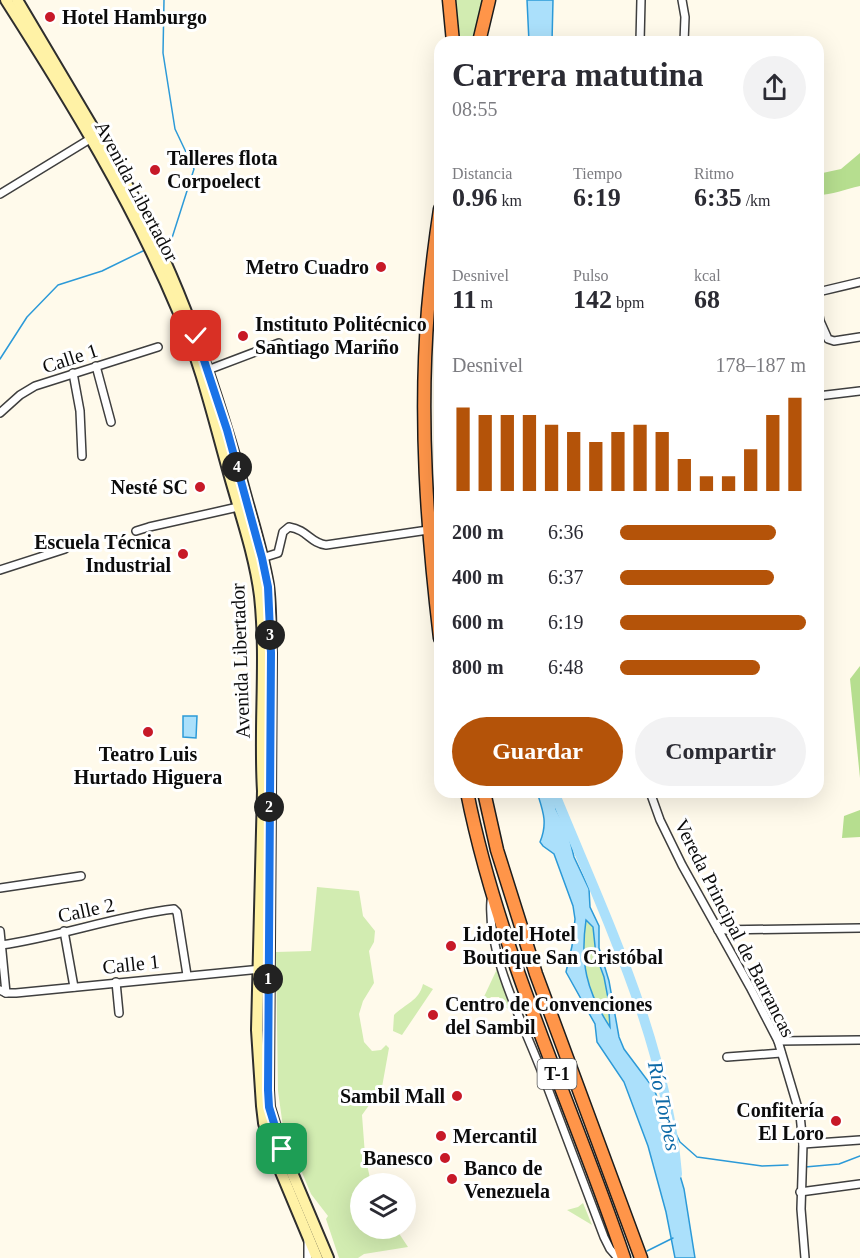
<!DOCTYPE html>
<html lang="es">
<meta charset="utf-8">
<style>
:root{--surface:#fff;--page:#f2f2f3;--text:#2b2b33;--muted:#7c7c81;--accent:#b45309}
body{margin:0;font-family:Georgia,serif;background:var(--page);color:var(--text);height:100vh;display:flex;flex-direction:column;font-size:22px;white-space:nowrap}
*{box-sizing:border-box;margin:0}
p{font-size:20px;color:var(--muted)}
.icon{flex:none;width:33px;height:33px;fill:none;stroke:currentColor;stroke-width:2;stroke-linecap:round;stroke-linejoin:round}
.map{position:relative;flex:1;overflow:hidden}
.details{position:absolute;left:434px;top:36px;width:390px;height:762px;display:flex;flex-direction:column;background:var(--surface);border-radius:18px;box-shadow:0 6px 24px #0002}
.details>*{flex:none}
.fabs{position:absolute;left:350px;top:1173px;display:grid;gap:12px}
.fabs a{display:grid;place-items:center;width:66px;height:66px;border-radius:50%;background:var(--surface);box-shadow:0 6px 24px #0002;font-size:30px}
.pin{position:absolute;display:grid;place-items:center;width:51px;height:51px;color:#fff;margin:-26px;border-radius:12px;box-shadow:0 3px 9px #0006}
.km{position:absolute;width:30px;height:30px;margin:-15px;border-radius:50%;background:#222;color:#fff;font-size:16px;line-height:30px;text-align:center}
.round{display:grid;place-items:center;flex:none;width:63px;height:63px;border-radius:32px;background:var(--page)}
.head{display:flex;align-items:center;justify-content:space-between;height:102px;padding:0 18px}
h1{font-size:33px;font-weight:600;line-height:45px}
.stats{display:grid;grid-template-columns:repeat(3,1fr);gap:9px;height:102px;padding:6px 18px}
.stats div{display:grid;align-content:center}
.stats b{font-size:26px;font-weight:600}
.stats small{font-size:16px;font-weight:400}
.stats p{font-size:16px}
.chart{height:168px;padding:12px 18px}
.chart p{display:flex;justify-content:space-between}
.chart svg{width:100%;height:108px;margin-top:6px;stroke:var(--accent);stroke-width:6}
.primary-button{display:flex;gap:12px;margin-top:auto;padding:12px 18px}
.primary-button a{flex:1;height:69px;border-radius:36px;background:var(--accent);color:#fff;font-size:24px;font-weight:600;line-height:69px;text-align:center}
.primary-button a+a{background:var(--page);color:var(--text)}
ul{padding:0 18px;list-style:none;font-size:20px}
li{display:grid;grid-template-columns:96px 72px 1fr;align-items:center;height:45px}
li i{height:15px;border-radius:8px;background:var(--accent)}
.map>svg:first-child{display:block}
.green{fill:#d2ecb1}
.forest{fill:#b6de8f}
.water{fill:#abe0fb;stroke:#2c9ad8;stroke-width:1.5;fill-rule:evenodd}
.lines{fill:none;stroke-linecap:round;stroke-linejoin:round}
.stream{stroke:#2c9ad8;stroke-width:1.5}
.river{stroke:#abe0fb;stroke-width:10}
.street-casing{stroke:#3f3f3f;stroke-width:10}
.secondary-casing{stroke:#2e2e2e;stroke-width:14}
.highway-casing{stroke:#1d1d1d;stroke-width:15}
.street{stroke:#fff;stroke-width:7}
.secondary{stroke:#fff2a6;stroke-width:10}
.highway{stroke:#ff9549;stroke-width:12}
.route-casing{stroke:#fff;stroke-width:12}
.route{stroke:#1a73e8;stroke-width:8}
.poi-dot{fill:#c71928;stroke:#fff;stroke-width:2}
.labels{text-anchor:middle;stroke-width:6;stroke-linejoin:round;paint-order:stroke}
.shield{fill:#fff;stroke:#555;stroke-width:1.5}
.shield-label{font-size:18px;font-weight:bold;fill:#0c0c0c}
.poi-label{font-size:20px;font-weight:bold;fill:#0c0c0c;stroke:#fff;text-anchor:start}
.street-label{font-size:20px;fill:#0c0c0c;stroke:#fff}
.water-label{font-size:21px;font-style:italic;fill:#0c69a7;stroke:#fff}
</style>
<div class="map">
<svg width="860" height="1258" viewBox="0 0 860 1258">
<rect width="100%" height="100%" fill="#fffaeb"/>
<g class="green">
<polygon points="454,0 484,0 473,42 459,42"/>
<polygon points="317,887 359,891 363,916 375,931 374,942 369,951 374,983 363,1001 359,1014 364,1042 372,1051 381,1050 386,1045 389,1048 382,1087 362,1115 365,1155 371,1183 360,1184 360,1228 396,1229 408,1247 364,1254 358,1258 339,1258 326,1219 328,1216 311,1194 283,1127 278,1091 276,952 311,951"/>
<path d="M586 919 593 927 596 955 604 977 608 998 610 1028C586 989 579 966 586 919Z"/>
<polygon points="497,969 508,1002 509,1009 504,1007 499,997 491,997 487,1001 482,1001"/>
<path d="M423 984 433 989 402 1035 393 1031 394 1015C405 1004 419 1001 423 984Z"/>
<polygon points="583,1203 592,1225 567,1210 578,1207"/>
</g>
<g class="forest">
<path d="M860 153V186C845 189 832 195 818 195V174L841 169Z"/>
<polygon points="860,666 860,778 850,679"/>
<polygon points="860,810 860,837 842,838 844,816"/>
</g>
<g class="water">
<polygon points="527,0 553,0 552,42 529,42"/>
<polygon points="183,716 197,716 196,738 183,737"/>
<path d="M537 792H554L556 809 568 832 574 857 589 889 590 907 599 926V948L609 981 619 1037 624 1049 654 1089 665 1118 671 1145 684 1189 695 1258H675L666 1212 648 1146 624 1082 597 1042 595 1024 566 972 572 946 575 919 573 906 554 854 543 846 540 842C548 823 543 811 537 792ZM586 920 593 927 596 955 604 977 608 998 610 1027C586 991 580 962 586 920Z"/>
</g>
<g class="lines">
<g class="stream">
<polyline points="162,243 171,241 194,169 175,129 163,53 164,0"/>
<polyline points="0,359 27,317 58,285 102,271 145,250"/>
<polyline points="671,1124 680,1142 697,1157 762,1166 788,1165"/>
<polyline points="805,1167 839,1164 860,1156"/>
<polyline points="647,1251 673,1238"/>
</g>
<path class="river" d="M554 792C604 915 666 1040 677 1174"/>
<defs>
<g id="street">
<polyline points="682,0 685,17 684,42"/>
<polyline points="640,42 641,0"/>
<polyline points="0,194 90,139"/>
<polyline points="818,292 860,282"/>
<polyline points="818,311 820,321 828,339 834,341 860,337"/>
<polyline points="96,366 111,422"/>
<polyline points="205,371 279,343"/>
<polyline points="73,373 80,411 82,456"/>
<polyline points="818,396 860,391"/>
<polyline points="0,413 20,395 35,386 158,347"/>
<polyline points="136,531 149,527 238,507"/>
<path d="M262 558 278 553 283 532 289 527C308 530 310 543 326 545L428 530"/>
<polyline points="0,570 65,549"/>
<polyline points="650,792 660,820 682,865 750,987 778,1041 800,1115 803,1144 801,1209 805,1258"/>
<polyline points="0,888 81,876"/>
<path d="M491 901C487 953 522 1021 541 1070 562 1126 583 1181 604 1237L610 1249 618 1258"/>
<polyline points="718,930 860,928"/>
<polyline points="0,931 6,993"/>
<polyline points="64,931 74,987"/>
<path d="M1 945C59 937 115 916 174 909L177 912 187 975"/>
<polyline points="116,982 119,1013"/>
<polyline points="0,990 6,993 16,993 262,969"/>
<polyline points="778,1041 859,1040"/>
<polyline points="727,1057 781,1053"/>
<polyline points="803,1144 860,1140"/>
<polyline points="800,1192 860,1184"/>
<polyline points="308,1258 308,1239"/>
</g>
<g id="secondary">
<path d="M6 0C70 100 133 203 179 313 201 364 214 420 229 473 240 513 255 555 260 596 267 661 259 726 263 791L257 1030 262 1106 264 1123 271 1148 317 1258"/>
<path d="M17 0 128 187C179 279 212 378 241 479 250 514 262 549 268 585 271 607 270 631 271 653L268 1090 269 1107 282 1149 328 1258"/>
</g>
<g id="highway">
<polyline points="449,0 453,42"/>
<polyline points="479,42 489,0"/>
<path d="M440 209C435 242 431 275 428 309 419 419 427 529 440 638"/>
<path d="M467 792C499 953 572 1103 624 1258"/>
<polyline points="484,792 497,850 536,974 641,1258"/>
</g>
</defs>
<use href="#street" class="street-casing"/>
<use href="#secondary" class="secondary-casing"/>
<use href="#highway" class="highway-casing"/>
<use href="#street" class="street"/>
<use href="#secondary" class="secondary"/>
<use href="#highway" class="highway"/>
</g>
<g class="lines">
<defs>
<polyline id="route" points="196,336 227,430 262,558 268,587 271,653 268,1090 269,1107 282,1149"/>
</defs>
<use href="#route" class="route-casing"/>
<use href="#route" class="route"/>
</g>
<g class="poi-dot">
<circle cx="50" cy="17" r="6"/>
<circle cx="155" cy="170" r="6"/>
<circle cx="381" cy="267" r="6"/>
<circle cx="243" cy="336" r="6"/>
<circle cx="200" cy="487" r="6"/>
<circle cx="183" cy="554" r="6"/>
<circle cx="148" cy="732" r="6"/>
<circle cx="451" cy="946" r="6"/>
<circle cx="433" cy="1015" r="6"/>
<circle cx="457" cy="1096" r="6"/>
<circle cx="836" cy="1121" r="6"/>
<circle cx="441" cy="1136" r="6"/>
<circle cx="445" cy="1158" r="6"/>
<circle cx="452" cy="1179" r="6"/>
</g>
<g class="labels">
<rect class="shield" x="537.5" y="1059" width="39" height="30" rx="4.5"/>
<g class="shield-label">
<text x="557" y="1080">T-1</text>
</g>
<g class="poi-label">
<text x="62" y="24">Hotel Hamburgo</text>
<text x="167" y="165">Talleres flota<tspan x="167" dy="23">Corpoelect</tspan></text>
<text x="369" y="274" text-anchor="end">Metro Cuadro</text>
<text x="255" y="331">Instituto Politécnico<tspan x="255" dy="23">Santiago Mariño</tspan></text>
<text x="188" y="494" text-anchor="end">Nesté SC</text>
<text x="171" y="549" text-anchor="end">Escuela Técnica<tspan x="171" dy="23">Industrial</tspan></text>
<text x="148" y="761" text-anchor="middle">Teatro Luis<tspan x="148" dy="23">Hurtado Higuera</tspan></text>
<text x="463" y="941">Lidotel Hotel<tspan x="463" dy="23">Boutique San Cristóbal</tspan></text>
<text x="445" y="1011">Centro de Convenciones<tspan x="445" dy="23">del Sambil</tspan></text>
<text x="445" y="1103" text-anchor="end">Sambil Mall</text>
<text x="824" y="1117" text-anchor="end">Confitería<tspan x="824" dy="23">El Loro</tspan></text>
<text x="453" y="1143">Mercantil</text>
<text x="433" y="1165" text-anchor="end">Banesco</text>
<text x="464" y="1175">Banco de<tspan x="464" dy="23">Venezuela</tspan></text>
</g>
<g class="street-label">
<text transform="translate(137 191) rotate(62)" y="7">Avenida Libertador</text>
<text transform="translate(70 358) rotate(-18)" y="7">Calle 1</text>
<text transform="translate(240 661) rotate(-92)" y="7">Avenida Libertador</text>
<text transform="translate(86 910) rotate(-12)" y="7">Calle 2</text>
<text transform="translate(735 928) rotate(63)" y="7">Vereda Principal de Barrancas</text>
<text transform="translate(131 964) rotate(-6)" y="7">Calle 1</text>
</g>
<g class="water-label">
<text transform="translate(664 1106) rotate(78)" y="7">Río Torbes</text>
</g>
</g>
</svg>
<div class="fabs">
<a><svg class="icon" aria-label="layers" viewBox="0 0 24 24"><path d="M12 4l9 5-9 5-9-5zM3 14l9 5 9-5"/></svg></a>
</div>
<div class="pin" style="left:282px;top:1149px;background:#1e9e55"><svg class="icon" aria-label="arrive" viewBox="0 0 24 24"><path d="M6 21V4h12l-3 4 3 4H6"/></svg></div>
<div class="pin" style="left:196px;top:336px;background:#d93025"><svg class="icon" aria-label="check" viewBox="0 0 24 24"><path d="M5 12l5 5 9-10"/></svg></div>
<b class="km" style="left:268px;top:979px">1</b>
<b class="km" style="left:269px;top:807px">2</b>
<b class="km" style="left:270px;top:635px">3</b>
<b class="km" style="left:237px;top:467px">4</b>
<section class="details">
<div class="head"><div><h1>Carrera matutina</h1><p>08:55</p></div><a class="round"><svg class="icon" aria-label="share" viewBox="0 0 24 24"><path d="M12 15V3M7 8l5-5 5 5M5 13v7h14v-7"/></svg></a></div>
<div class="stats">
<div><p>Distancia</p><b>0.96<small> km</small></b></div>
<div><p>Tiempo</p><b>6:19</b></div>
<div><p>Ritmo</p><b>6:35<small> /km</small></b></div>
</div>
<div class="stats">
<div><p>Desnivel</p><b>11<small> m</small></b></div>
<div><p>Pulso</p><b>142<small> bpm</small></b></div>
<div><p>kcal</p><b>68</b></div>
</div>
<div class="chart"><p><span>Desnivel</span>178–187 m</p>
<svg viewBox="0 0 160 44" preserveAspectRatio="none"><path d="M5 44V10M15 44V13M25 44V13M35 44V13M45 44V17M55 44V20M65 44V24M75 44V20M85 44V17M95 44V20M105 44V31M115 44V38M125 44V38M135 44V27M145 44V13M155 44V6"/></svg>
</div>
<ul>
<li><b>200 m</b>6:36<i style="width:84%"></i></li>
<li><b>400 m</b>6:37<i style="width:83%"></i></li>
<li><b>600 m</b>6:19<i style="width:100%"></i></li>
<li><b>800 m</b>6:48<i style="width:75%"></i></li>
</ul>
<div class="primary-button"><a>Guardar</a><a>Compartir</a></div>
</section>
</div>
